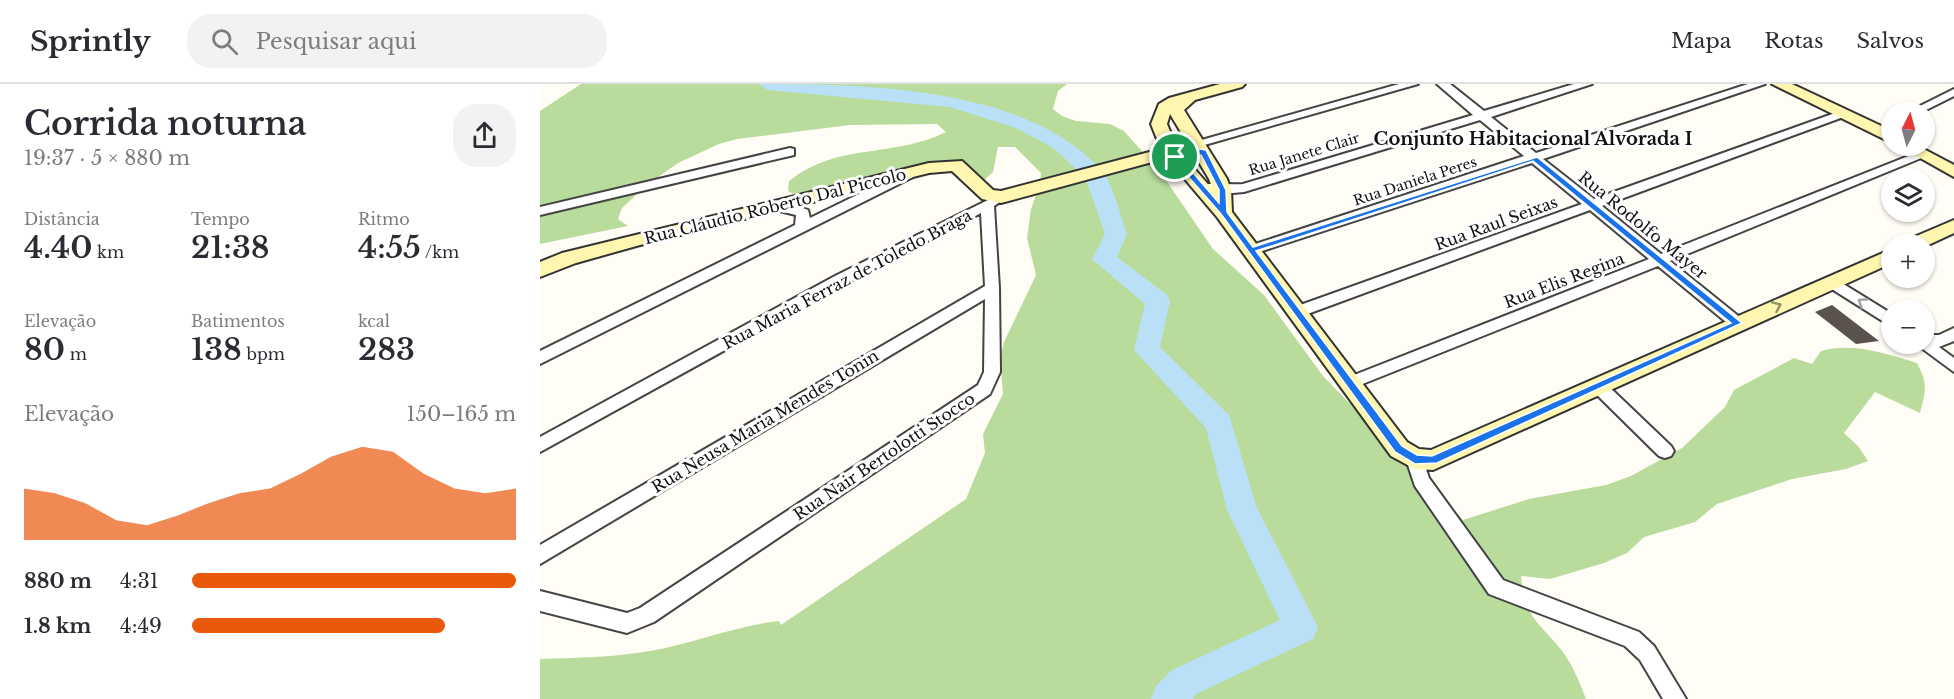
<!DOCTYPE html>
<html lang="pt">
<meta charset="utf-8">
<style>
:root{--surface:#fff;--page:#f2f2f3;--text:#2b2b33;--muted:#7c7c81;--line:#e1e1e2;--accent:#ea580c}
body{margin:0;font-family:"Libre Baskerville",serif;background:var(--page);color:var(--text);height:100vh;display:flex;flex-direction:column;font-size:22px;white-space:nowrap}
*{box-sizing:border-box;margin:0}
p{font-size:20px;color:var(--muted)}
.icon{flex:none;width:33px;height:33px;fill:none;stroke:currentColor;stroke-width:2;stroke-linecap:round;stroke-linejoin:round}
.map{position:relative;flex:1;overflow:hidden}
.drawer{display:flex;flex-direction:column;background:var(--surface);width:540px}
.drawer>*{flex:none}
.needle{width:39px;rotate:6deg}
.buttons{position:absolute;left:1341px;top:18px;display:grid;gap:12px}
.buttons a{display:grid;place-items:center;width:54px;height:54px;border-radius:50%;background:var(--surface);box-shadow:0 2px 4px #0004;font-size:30px}
.pin{position:absolute;display:grid;place-items:center;width:51px;height:51px;color:#fff;margin:-26px;border:3px solid #fff;border-radius:50%;box-shadow:0 2px 6px #0007}
.round{display:grid;place-items:center;flex:none;width:63px;height:63px;border-radius:24px;background:var(--page)}
.summary{display:flex;align-items:center;justify-content:space-between;height:102px;padding:0 24px}
h1{font-size:33px;font-weight:600;line-height:45px}
.figures{display:grid;grid-template-columns:repeat(3,1fr);gap:9px;height:102px;padding:6px 24px}
.figures div{display:grid;align-content:center}
.figures b{font-size:30px;font-weight:600}
.figures small{font-size:16px;font-weight:400}
.figures p{font-size:16px}
.chart{height:168px;padding:12px 24px}
.chart p{display:flex;justify-content:space-between}
.chart svg{width:100%;height:108px;margin-top:6px;fill:var(--accent);opacity:.7}
ul{padding:0 24px;list-style:none;font-size:20px}
li{display:grid;grid-template-columns:96px 72px 1fr;align-items:center;height:45px}
li i{height:15px;border-radius:8px;background:var(--accent)}
header{display:flex;align-items:center;gap:36px;box-sizing:border-box;height:84px;padding:0 30px;background:var(--surface);border-bottom:2px solid var(--line)}
header strong{font-size:28px}
nav{display:flex;gap:33px;margin-inline-start:auto;font-size:21px}
.search{width:420px;height:54px;background:var(--page);display:flex;align-items:center;gap:15px;box-sizing:border-box;padding:0 21px;border-radius:24px;color:var(--muted);font-size:22px}
main{display:flex;flex:1;min-height:0}
.map>svg:first-child{display:block}
.forest{fill:#b9dc9c}
.lines{fill:none;stroke-linecap:round;stroke-linejoin:round}
.river{fill:#b9e0f7;fill-rule:evenodd}
.building{fill:#5a524d}
.street-casing{stroke:#444;stroke-width:4}
.secondary-casing{stroke:#333;stroke-width:4}
.street{fill:#fff;fill-rule:evenodd}
.secondary{fill:#fff6b0;fill-rule:evenodd}
.oneway{stroke:#a0a0a0}
.oneway2{stroke:#948f68}
.route{fill:#1a73e8;stroke:#fff;stroke-width:1.5;fill-rule:evenodd}
.labels{text-anchor:middle;stroke-width:6;stroke-linejoin:round;paint-order:stroke}
.far-street-label{font-size:14px;fill:#111;stroke:#fff}
.street-label{font-size:16px;fill:#111;stroke:#fff}
.far-district-label{font-size:18px;font-weight:bold;fill:#111;stroke:#fff}
</style>
<header>
<strong>Sprintly</strong>
<div class="search"><svg class="icon" aria-label="search" viewBox="0 0 24 24"><circle cx="10" cy="10" r="6"/><path d="M15 15l6 6"/></svg>Pesquisar aqui</div>
<nav><a>Mapa</a><a>Rotas</a><a>Salvos</a></nav>
</header>
<main>
<section class="drawer">
<div class="summary"><div><h1>Corrida noturna</h1><p>19:37 · 5 × 880 m</p></div><a class="round"><svg class="icon" aria-label="share" viewBox="0 0 24 24"><path d="M12 15V3M7 8l5-5 5 5M5 13v7h14v-7"/></svg></a></div>
<div class="figures">
<div><p>Distância</p><b>4.40<small> km</small></b></div>
<div><p>Tempo</p><b>21:38</b></div>
<div><p>Ritmo</p><b>4:55<small> /km</small></b></div>
</div>
<div class="figures">
<div><p>Elevação</p><b>80<small> m</small></b></div>
<div><p>Batimentos</p><b>138<small> bpm</small></b></div>
<div><p>kcal</p><b>283</b></div>
</div>
<div class="chart"><p><span>Elevação</span>150–165 m</p>
<svg viewBox="0 0 160 44" preserveAspectRatio="none"><path d="M0 44V23L10 25L20 29L30 36L40 38L50 34L60 29L70 25L80 23L90 17L100 10L110 6L120 8L130 17L140 23L150 25L160 23V44z"/></svg>
</div>
<ul>
<li><b>880 m</b>4:31<i style="width:100%"></i></li>
<li><b>1.8 km</b>4:49<i style="width:78%"></i></li>
</ul>
</section>
<div class="map">
<svg width="1414" height="615" viewBox="0 0 1414 615">
<rect width="100%" height="100%" fill="#fffdf5"/>
<path class="forest" d="M41 0H527L518 7 513 25 522 32 536 37 570 40 584 47 619 86 673 165 724 211 783 292 923 436 989 415 1066 401 1091 392 1142 364 1185 323 1194 306 1254 274 1272 280 1281 267C1313 258 1345 269 1377 279 1388 300 1386 306 1380 329L1335 308 1304 349 1318 362 1328 377 1306 385 1252 395 1177 420 1155 438 1104 453 1087 469 1064 479 1010 495 981 492C985 536 999 537 1023 568 1033 582 1040 599 1046 615H0V575C37 574 74 573 110 567 154 559 195 542 239 537L241 541 426 415 445 369 443 350 463 310 460 275 464 258 496 191 487 154 491 125 500 100 501 89 475 63H458L453 88 442 98 401 82 260 113 248 107 249 97C298 58 354 74 406 48L397 40 310 41 197 55 179 60 138 79 107 101 82 124 78 135 88 142 0 160V27Z"/>
<g class="lines">
<path class="river" d="M219 0C324 0 487 2 562 87 573 99 581 134 587 150L577 173 627 211 630 217 620 263 689 331 717 424 778 543 773 555 656 610 653 615H611L616 602 632 586 740 536 687 426 666 344 594 266 605 220 552 175 565 150 545 93 512 63 476 44 410 23 228 6Z"/>
</g>
<polygon class="building" points="1292,221 1339,257 1316,260 1275,228"/>
<g class="lines">
<defs>
<g id="street">
<polygon points="859,0 878,0 661,62 657,63 651,59"/>
<path d="M897 0H910L944 27 1034 0H1052L951 33 996 69 1208 0H1225L1003 75 1054 115 1298 28H1306V32L1062 122 1121 170 1381 67 1385 66 1391 70 1130 177 1202 235 1205 239 1202 243H1192L1118 182 810 305 804 303 802 299 804 295 1109 175 1050 126 762 232H752L749 228 752 224 1042 120 992 79 716 169H706L704 166 706 163 984 72 940 36 704 108 682 110 657 106 656 103C662 98 691 101 703 100L933 31Z"/>
<polygon points="1414,5 1414,12 1382,28 1368,28"/>
<polygon points="250,64 254,65 254,71 0,131 0,123"/>
<polygon points="368,86 373,87 373,93 0,280 0,267 255,141 256,131 231,125 231,119 255,121 268,126 270,134"/>
<polygon points="456,112 463,116 454,122 459,204 460,288 450,310 114,538 87,549 0,527 0,507 87,529 100,524 438,301 444,288 445,215 0,480 0,461 445,202 441,129 305,200 0,368 0,353 295,192"/>
<polygon points="1292,193 1352,230 1352,243 1287,202 1285,198 1287,194"/>
<polygon points="1414,244 1414,257 1399,263 1414,274 1414,288 1376,260 1384,260 1384,251 1399,251"/>
<polygon points="1058,296 1064,298 1131,362 1134,367 1131,372 1125,374 1119,372 1052,306 1050,302 1052,298"/>
<polygon points="875,368 881,370 889,394 963,496 1099,548 1114,562 1146,615 1123,615 1100,576 1085,562 949,510 875,402 866,375 869,370"/>
</g>
<g id="secondary">
<path d="M680 0H705L702 3 655 16 644 26 687 95 691 106 692 128 867 358 879 365 891 366 1352 165V179L893 386 875 385 851 372 677 133 627 74 461 119 442 115 412 87 389 89 100 161 36 179 0 193V178L22 169 389 79 422 77 453 106 461 107 621 65 611 40 619 20 629 14ZM630 30 669 95 673 106 638 66 627 40Z"/>
<polygon points="1232,0 1252,0 1352,47 1352,59"/>
<polygon points="1359,62 1378,62 1414,81 1414,93"/>
<polygon points="1414,136 1414,149 1384,163 1384,160 1364,160 1367,156"/>
</g>
</defs>
<use href="#street" class="street-casing"/>
<use href="#secondary" class="secondary-casing"/>
<use href="#street" class="street"/>
<use href="#secondary" class="secondary"/>
</g>
<defs><path id="oneway-chevron" d="M-2-3.5L2.5 0L-2 3.5" fill="none" stroke-width="1.6" stroke-linecap="round" stroke-linejoin="round" transform="scale(1.5)"/></defs>
<use class="oneway" href="#oneway-chevron" transform="translate(1322 218) rotate(-146)"/>
<use class="oneway2" href="#oneway-chevron" transform="translate(1237 222) rotate(-24)"/>
<path class="route" d="M660 65 666 66 686 106 687 128 713 163 997 73 1202 239 897 379 875 380 855 368 681 130 631 73 651 72ZM661 71 679 106V119L642 76H655ZM993 77 1191 239 892 372 877 371 862 362 716 167Z"/>
<g class="labels">
<g class="far-street-label">
<text transform="translate(764 70) rotate(-17)" y="5">Rua Janete Clair</text>
<text transform="translate(875 97) rotate(-18)" y="5">Rua Daniela Peres</text>
</g>
<g class="street-label">
<text transform="translate(235 122) rotate(-14)" y="6">Rua Cláudio Roberto Dal Piccolo</text>
<text transform="translate(956 139) rotate(-20)" y="6">Rua Raul Seixas</text>
<text transform="translate(1103 141) rotate(39)" y="6">Rua Rodolfo Mayer</text>
<text transform="translate(307 195) rotate(-28)" y="6">Rua Maria Ferraz de Toledo Braga</text>
<text transform="translate(1024 196) rotate(-21)" y="6">Rua Elis Regina</text>
<text transform="translate(225 337) rotate(-31)" y="6">Rua Neusa Maria Mendes Tonin</text>
<text transform="translate(344 372) rotate(-34)" y="6">Rua Nair Bertolotti Stocco</text>
</g>
<g class="far-district-label">
<text x="993" y="61">Conjunto Habitacional Alvorada I</text>
</g>
</g>
</svg>
<div class="buttons">
<a><svg class="needle" viewBox="-14 -14 28 28"><path d="M0-13l5 13h-10z" fill="#e53935"/><path d="M0 13l5-13h-10z" fill="#7c7c81"/></svg></a>
<a><svg class="icon" aria-label="layers" viewBox="0 0 24 24"><path d="M12 4l9 5-9 5-9-5zM3 14l9 5 9-5"/></svg></a>
<a>+</a>
<a>−</a>
</div>
<div class="pin" style="left:635px;top:73px;background:#1e9e55"><svg class="icon" aria-label="arrive" viewBox="0 0 24 24"><path d="M6 21V4h12l-3 4 3 4H6"/></svg></div>
</div>
</main>
